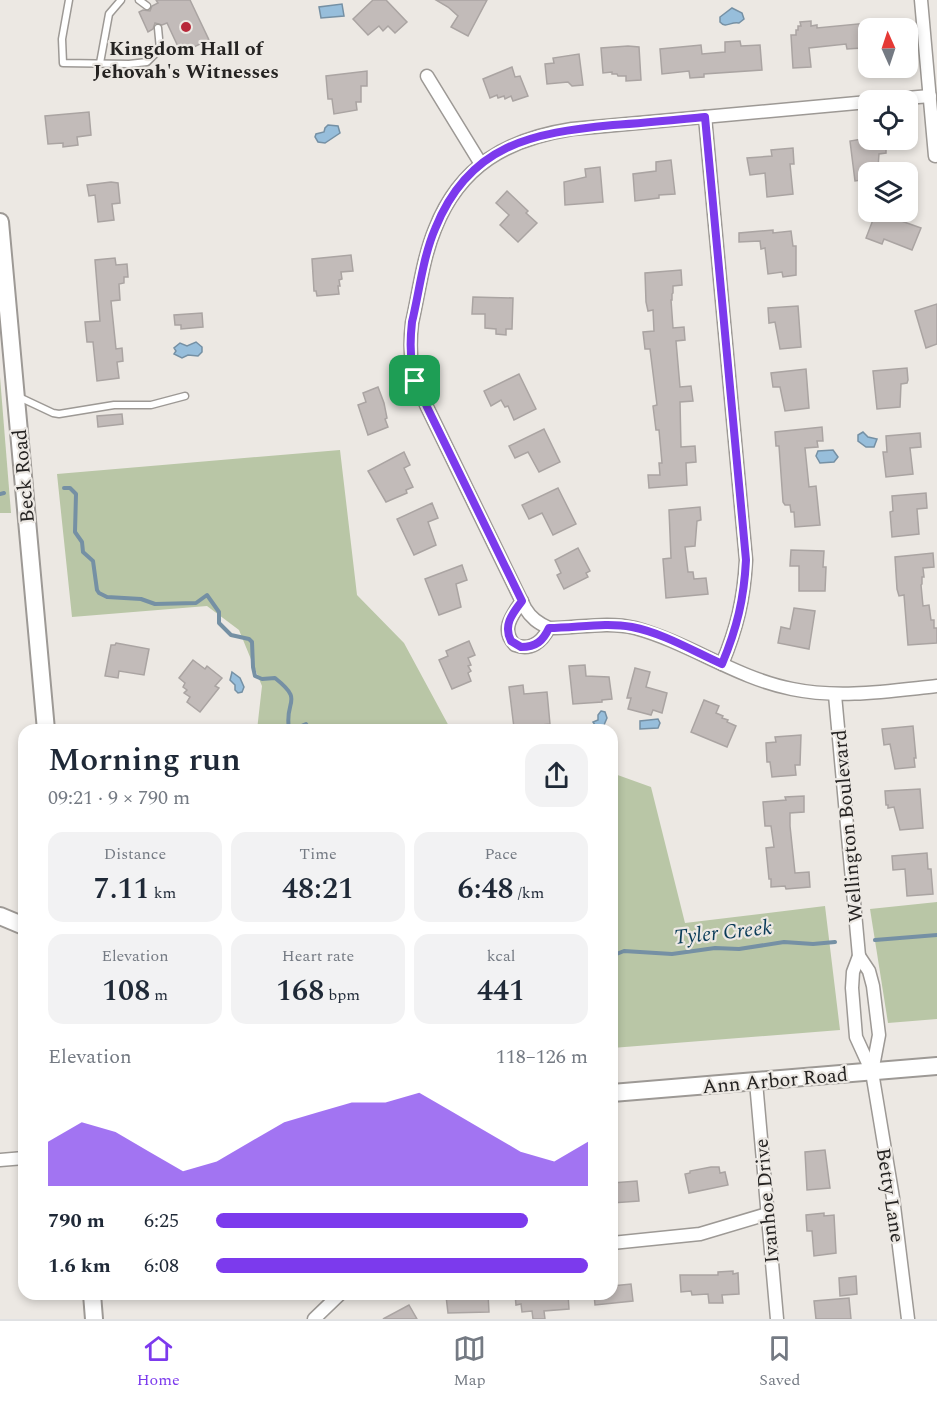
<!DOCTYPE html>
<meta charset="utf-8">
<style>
:root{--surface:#fff;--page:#f2f2f3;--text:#1f2937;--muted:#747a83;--line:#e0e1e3;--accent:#7c3aed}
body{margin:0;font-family:Spectral,serif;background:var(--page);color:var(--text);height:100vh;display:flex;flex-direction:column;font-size:22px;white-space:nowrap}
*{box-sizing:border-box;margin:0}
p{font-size:20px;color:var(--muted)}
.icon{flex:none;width:33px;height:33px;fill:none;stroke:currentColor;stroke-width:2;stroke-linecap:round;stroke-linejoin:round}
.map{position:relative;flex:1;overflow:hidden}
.sheet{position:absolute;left:18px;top:724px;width:600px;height:576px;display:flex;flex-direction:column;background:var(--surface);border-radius:18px;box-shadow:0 3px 9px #0003}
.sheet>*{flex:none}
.needle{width:39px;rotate:357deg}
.tools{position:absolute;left:858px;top:18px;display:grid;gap:12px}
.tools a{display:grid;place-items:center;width:60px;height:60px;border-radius:12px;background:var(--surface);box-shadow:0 3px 9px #0003;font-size:30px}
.pin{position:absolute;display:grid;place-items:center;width:51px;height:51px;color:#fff;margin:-26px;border-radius:12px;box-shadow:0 3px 9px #0006}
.round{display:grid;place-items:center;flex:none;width:63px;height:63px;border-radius:18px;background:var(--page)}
.overview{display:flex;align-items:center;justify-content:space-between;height:102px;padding:0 30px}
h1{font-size:33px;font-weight:600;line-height:45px}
.figures{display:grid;grid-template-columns:repeat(3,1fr);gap:9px;height:102px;padding:6px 30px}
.figures div{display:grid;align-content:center;border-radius:15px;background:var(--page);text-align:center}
.figures b{font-size:30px;font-weight:600}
.figures small{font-size:16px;font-weight:400}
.figures p{font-size:16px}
.chart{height:168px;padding:12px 30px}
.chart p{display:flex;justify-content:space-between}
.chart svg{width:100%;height:108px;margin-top:6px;fill:var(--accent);opacity:.7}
ul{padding:0 30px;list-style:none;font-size:20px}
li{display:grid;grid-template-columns:96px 72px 1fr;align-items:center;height:45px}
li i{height:15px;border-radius:8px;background:var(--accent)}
.tab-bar{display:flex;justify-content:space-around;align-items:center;height:84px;border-top:2px solid var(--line);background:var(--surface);font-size:16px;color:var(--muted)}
.tab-bar a{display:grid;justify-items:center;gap:3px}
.tab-bar .selected{color:var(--accent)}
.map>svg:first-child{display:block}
.green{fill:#b9c6a6}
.water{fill:#97bedb;stroke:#7590a4;stroke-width:1.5}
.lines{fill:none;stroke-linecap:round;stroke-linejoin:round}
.stream{stroke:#7590a4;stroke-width:4}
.building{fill:#c2bbb9;stroke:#aaa4a2;stroke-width:1.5}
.service-casing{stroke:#9d9995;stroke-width:9}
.minor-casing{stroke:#9d9995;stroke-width:15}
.secondary-casing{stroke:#9d9995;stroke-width:20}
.service{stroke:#fff;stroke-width:6}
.minor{stroke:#fff;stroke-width:12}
.secondary{stroke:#fff;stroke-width:16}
.route-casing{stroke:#fff;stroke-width:12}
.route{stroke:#7c3aed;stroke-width:8}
.poi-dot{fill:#b82739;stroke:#ece8e3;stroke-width:2}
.labels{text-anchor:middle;stroke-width:4.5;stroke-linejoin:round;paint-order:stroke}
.poi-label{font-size:20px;font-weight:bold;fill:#252322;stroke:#ece8e3}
.street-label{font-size:20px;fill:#252322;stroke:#ece8e3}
.water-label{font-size:21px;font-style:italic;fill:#0a3b58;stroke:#ece8e3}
</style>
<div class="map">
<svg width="937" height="1319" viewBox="0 0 937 1319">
<rect width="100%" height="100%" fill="#ece8e3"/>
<g class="green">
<polygon points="0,377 11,513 0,513"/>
<polygon points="340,450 357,595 404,643 451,730 257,730 262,686 239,630 207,606 72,617 57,474"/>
<polygon points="612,773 651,787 685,923 825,906 840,1030 612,1048"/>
<polygon points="937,902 937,1019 888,1023 870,909"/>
</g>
<g class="water">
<polygon points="342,4 344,16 321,18 319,7"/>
<path d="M732 8 742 13 744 19 739 23C731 21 726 29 720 22V17Z"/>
<polygon points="328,125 338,126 340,133 325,143 318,142 315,137 316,134 324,132 325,128"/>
<polygon points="196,342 202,347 202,352 198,356 188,355 182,358 174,354 176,351 174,348 180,343 187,346"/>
<polygon points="863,432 868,437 877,439 874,447 866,447 858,441 858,435"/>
<polygon points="833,450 838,457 834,462 820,463 816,456 818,451"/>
<polygon points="232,672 240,678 244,687 242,692 238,693 235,690 235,685 230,680"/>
<polygon points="601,711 605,712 607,718 604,725 597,728 593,722 598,720 598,715"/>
<polygon points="658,719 660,723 658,728 640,729 640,721"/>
</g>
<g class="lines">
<g class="stream">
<path d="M64 488H70L76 494 75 532 82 542 83 552 93 561 97 590 99 593 107 597 141 599 155 604 196 603 207 595 219 612V623L231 635 249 639 252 642 253 667 255 676 262 679 275 678C305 702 284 699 289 729L292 730 306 724 310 730"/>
<polyline points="0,494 4,493"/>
<polyline points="324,730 338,728 338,730"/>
<polyline points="875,940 937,935"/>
<polyline points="614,955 624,951 672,954 715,948 739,949 784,942 813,944 835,942"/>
</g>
</g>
<g class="building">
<polygon points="156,0 190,0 209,40 181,53 167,23 162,25 155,23 153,29 148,32 139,12 143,10 150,11 152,6 158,3"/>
<polygon points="373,0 386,0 407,22 395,33 388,26 383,31 379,26 368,35 353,19"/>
<polygon points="436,0 487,0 468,36 451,27 458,16 448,7"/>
<polygon points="811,21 811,26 817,25 817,28 868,23 868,45 862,45 862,48 847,49 846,44 809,48 811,67 793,68 791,35 796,35 796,30 798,30 798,26 801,26 800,22"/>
<polygon points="740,41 741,46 760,45 762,70 704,74 704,77 690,78 689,71 662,74 660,49 701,45 702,54 725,52 725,42"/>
<polygon points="628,46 639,47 641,80 626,81 626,76 618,76 617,74 612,74 612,72 603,73 601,48"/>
<polygon points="579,54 583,85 572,86 568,82 547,84 545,64 554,63 553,58"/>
<polygon points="512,67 515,77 520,76 528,96 513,101 511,96 505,99 504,96 498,98 497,95 490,98 483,79"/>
<polygon points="367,71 367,86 361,86 361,102 356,102 357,110 334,114 332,99 328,99 326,76"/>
<polygon points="89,112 91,135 77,137 78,145 63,147 63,143 48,144 45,116"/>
<polygon points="868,138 887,140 888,149 886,149 886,153 879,154 878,167 873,168 874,172 868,172 868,179 855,181 850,141"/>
<polygon points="793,148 794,164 790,164 793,194 767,197 765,173 750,175 747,158 772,156 771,150"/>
<polygon points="671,160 675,194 659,195 659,198 635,201 633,174 656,171 656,162"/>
<polygon points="600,167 603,202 565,205 564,182 586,177 585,169"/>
<polygon points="111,182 118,183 120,203 112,204 114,220 98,222 95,195 89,196 87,185"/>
<polygon points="507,191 528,211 526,213 537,223 518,242 500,225 509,215 496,203"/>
<polygon points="876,212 921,228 912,250 884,239 882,244 866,238"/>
<polygon points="773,230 773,233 791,231 793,246 796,246 796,275 783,277 782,272 768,274 765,248 761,249 760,241 739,242 739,233"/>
<polygon points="351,255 353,271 341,272 342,279 339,280 340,286 338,286 339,294 317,296 316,291 314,291 312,259"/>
<polygon points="115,258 116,265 127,264 128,277 124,277 124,283 119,284 120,300 111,301 116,349 122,348 123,361 117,362 119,378 97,381 93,342 87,342 85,322 100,321 95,260"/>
<polygon points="681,270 682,285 673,286 673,293 672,294 672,300 671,300 673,328 684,327 685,340 676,341 680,387 691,386 693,401 680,402 681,447 695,446 696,462 686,463 687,485 649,488 648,475 660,475 659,463 662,463 659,430 656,430 653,406 657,405 650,349 645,349 643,332 654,331 653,310 648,311 646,302 645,273"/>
<polygon points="473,297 513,298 512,329 506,329 506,335 496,334 496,329 485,328 485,314 472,314"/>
<polygon points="937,304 937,344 926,348 915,311"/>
<polygon points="798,306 801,347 780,349 775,322 769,323 768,308"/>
<polygon points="202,313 203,327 181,329 181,325 175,325 174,315"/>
<polygon points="907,368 908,380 907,383 901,384 900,407 877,409 873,371"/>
<polygon points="806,369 809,408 785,411 780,387 773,387 771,373"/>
<polygon points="519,374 536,409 514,420 508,406 505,407 501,400 491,406 484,391"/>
<polygon points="378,387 384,403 387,418 385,419 388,427 368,435 358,405 366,402 363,393"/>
<polygon points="122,414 123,424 98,427 97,416"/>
<polygon points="822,427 823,441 817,441 818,447 805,448 809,487 816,486 820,525 795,527 794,512 791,512 790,505 785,505 783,502 779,446 776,446 775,432"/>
<polygon points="544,429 560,462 539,472 528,452 515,458 509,446"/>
<polygon points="920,433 921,447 910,448 913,474 886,477 883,452 887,452 886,436"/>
<polygon points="404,452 410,465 404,468 413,487 406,490 407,493 386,502 368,471"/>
<polygon points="558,488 576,524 553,535 542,513 529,519 522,505"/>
<polygon points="926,493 927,508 917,509 919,534 892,537 890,512 893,511 892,496"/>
<polygon points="432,503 438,518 428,522 436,545 414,555 397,519"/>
<polygon points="700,507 701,520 697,521 695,546 685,547 688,572 693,572 694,579 706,578 708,594 666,598 663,559 671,558 669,510"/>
<polygon points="578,548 590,571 586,573 588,577 564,589 557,575 561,573 555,560"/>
<polygon points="791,550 824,551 823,567 826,567 825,591 799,591 799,566 790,566"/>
<polygon points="933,553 934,567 923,568 924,577 922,577 922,584 921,585 923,606 929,605 931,620 934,620 934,628 937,628 937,643 908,645 904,595 899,596 897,589 895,557"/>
<polygon points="462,565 467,580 456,584 461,607 439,615 425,579"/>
<polygon points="794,608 815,611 809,649 778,643 781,627 790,629"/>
<polygon points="469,641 475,655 468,658 471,665 468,666 471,671 468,673 471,681 452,689 439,660 448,656 446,651"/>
<polygon points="116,643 149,649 144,675 119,671 118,678 105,676 111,645 115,645"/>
<polygon points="193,660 205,669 207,666 222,678 215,686 219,688 200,712 187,702 190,697 184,693 187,690 183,687 185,683 179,678"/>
<polygon points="585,665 586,676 609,677 612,699 602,700 602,702 573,704 569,666"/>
<polygon points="635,668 650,672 646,687 667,693 662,713 653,710 651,715 628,709 631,698 627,698"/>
<polygon points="523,685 524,694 547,692 550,724 514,728 509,687"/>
<polygon points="704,700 719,706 716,713 723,716 722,718 728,720 727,722 736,726 727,747 691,732"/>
<polygon points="913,726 916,758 914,758 915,767 895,769 890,744 884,745 882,729"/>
<polygon points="801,735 800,765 795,765 796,775 772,777 770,762 767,762 766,743 776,742 775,737"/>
<polygon points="920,789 923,828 900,830 894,807 888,808 888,805 886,805 885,791"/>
<polygon points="804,796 804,812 790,813 790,826 795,873 809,872 810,887 786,889 785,886 771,887 771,879 769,879 766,848 774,847 771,826 765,826 763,802 786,800 785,797"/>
<polygon points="927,853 928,869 931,869 933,894 907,896 905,869 893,870 892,856"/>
<polygon points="825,1150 830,1188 807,1190 805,1152"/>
<polygon points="711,1167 719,1167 720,1173 725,1172 728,1185 689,1193 685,1174 690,1173 690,1171"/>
<polygon points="637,1181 639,1201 612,1203 612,1183"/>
<polygon points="824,1213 824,1216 834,1215 836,1253 814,1256 812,1231 807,1231 806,1215"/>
<polygon points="733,1271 733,1274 738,1273 739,1294 722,1295 723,1303 709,1303 708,1294 692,1295 691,1291 681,1292 680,1275 718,1275 718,1272"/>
<polygon points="856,1276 857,1294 840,1296 839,1278"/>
<polygon points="631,1284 633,1301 595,1305 594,1294 612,1294 612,1286"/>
<polygon points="466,1294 488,1294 489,1312 448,1313 446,1296"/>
<polygon points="515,1294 568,1294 569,1309 544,1311 545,1319 533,1319 532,1311 522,1312 521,1304 516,1305"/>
<polygon points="849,1298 851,1319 816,1319 814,1301"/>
<polygon points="409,1305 417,1319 383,1319"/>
</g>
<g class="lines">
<defs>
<g id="service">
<polyline points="69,0 62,39 63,63 129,64 147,62 160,49 158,28"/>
<polyline points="139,0 147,6"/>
<polyline points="100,63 109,14 121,0"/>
<polyline points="19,397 53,413 59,414 114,405 151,405 185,396"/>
</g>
<g id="minor">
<polyline points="921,0 935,156"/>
<polyline points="427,76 481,164"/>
<polyline points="883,100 930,96"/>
<path d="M868 102 572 129C508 139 460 165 435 229 423 258 419 292 412 323 408 358 412 375 427 407L525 608C531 618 538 623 549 628 577 628 608 621 635 628 690 643 736 678 792 689 840 699 889 691 937 686"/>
<path d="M705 117 746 560C744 599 737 628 722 664"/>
<path d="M522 601C512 615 500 630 515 645 531 651 542 642 549 628"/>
<polyline points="835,695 859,956 853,972 852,988 856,1037 872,1072 893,1198 908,1319"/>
<polyline points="859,956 869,971 873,986 879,1035 872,1072"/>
<polyline points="756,1082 777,1319"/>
<polyline points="0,1160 24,1158"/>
<polyline points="612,1243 700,1234 767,1214"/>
<polyline points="314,1319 340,1294"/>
</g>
<g id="secondary">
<polyline points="0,222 46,730"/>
<polyline points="0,916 24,926"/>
<polyline points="612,1093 937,1066"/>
<polyline points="92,1294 94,1319"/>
</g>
</defs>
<use href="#service" class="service-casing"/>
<use href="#minor" class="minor-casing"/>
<use href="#secondary" class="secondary-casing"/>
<use href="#service" class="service"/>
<use href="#minor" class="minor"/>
<use href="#secondary" class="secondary"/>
</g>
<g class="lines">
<defs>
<path id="route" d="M705 117 746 560C744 599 737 628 722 664 693 651 663 633 632 627 605 622 576 628 549 628 543 641 536 647 521 647L511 641C503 625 512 614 522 601L427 407C412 375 408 358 412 322 419 293 423 257 435 229 469 144 532 133 613 125 644 123 674 120 705 117Z"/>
</defs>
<use href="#route" class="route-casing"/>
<use href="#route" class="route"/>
</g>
<circle class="poi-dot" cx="186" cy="27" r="6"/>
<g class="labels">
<g class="poi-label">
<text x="186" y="55">Kingdom Hall of<tspan x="186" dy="23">Jehovah's Witnesses</tspan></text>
</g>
<g class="street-label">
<text transform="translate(23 476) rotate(-95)" y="7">Beck Road</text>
<text transform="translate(847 826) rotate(-95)" y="7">Wellington Boulevard</text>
<text transform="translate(775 1080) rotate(-5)" y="7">Ann Arbor Road</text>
<text transform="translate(891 1195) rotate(81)" y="7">Betty Lane</text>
<text transform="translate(766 1201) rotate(-95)" y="7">Ivanhoe Drive</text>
</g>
<g class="water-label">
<text transform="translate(723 932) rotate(-6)" y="7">Tyler Creek</text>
</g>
</g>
</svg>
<div class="tools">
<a><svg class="needle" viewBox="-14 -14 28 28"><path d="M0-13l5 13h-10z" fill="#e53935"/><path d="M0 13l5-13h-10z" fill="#747a83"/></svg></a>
<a><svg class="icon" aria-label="locate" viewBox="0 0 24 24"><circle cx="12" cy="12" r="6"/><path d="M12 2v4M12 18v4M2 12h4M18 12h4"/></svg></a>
<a><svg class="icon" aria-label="layers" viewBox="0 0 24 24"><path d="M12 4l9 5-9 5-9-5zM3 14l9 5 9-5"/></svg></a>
</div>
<div class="pin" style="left:415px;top:381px;background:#1e9e55"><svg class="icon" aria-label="arrive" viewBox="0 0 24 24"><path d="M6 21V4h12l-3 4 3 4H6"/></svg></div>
<section class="sheet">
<div class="overview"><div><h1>Morning run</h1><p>09:21 · 9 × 790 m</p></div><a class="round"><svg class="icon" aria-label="share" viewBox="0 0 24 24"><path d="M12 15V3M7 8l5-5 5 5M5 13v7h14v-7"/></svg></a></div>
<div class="figures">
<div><p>Distance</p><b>7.11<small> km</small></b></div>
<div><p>Time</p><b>48:21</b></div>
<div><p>Pace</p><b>6:48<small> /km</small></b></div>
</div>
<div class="figures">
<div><p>Elevation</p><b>108<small> m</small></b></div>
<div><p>Heart rate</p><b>168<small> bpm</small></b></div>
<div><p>kcal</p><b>441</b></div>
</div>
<div class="chart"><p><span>Elevation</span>118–126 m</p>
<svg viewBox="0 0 160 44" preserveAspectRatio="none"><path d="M0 44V26L10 18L20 22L30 30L40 38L50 34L60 26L70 18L80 14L90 10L100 10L110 6L120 14L130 22L140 30L150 34L160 26V44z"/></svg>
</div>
<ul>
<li><b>790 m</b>6:25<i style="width:84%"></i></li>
<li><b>1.6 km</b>6:08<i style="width:100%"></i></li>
</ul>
</section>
</div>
<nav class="tab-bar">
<a class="selected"><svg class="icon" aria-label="home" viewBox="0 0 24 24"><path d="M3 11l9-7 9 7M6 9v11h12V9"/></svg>Home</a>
<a><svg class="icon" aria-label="map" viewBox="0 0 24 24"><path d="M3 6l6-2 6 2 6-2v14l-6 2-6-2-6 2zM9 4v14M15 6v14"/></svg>Map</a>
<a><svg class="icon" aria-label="saved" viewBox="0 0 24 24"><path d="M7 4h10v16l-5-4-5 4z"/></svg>Saved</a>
</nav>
